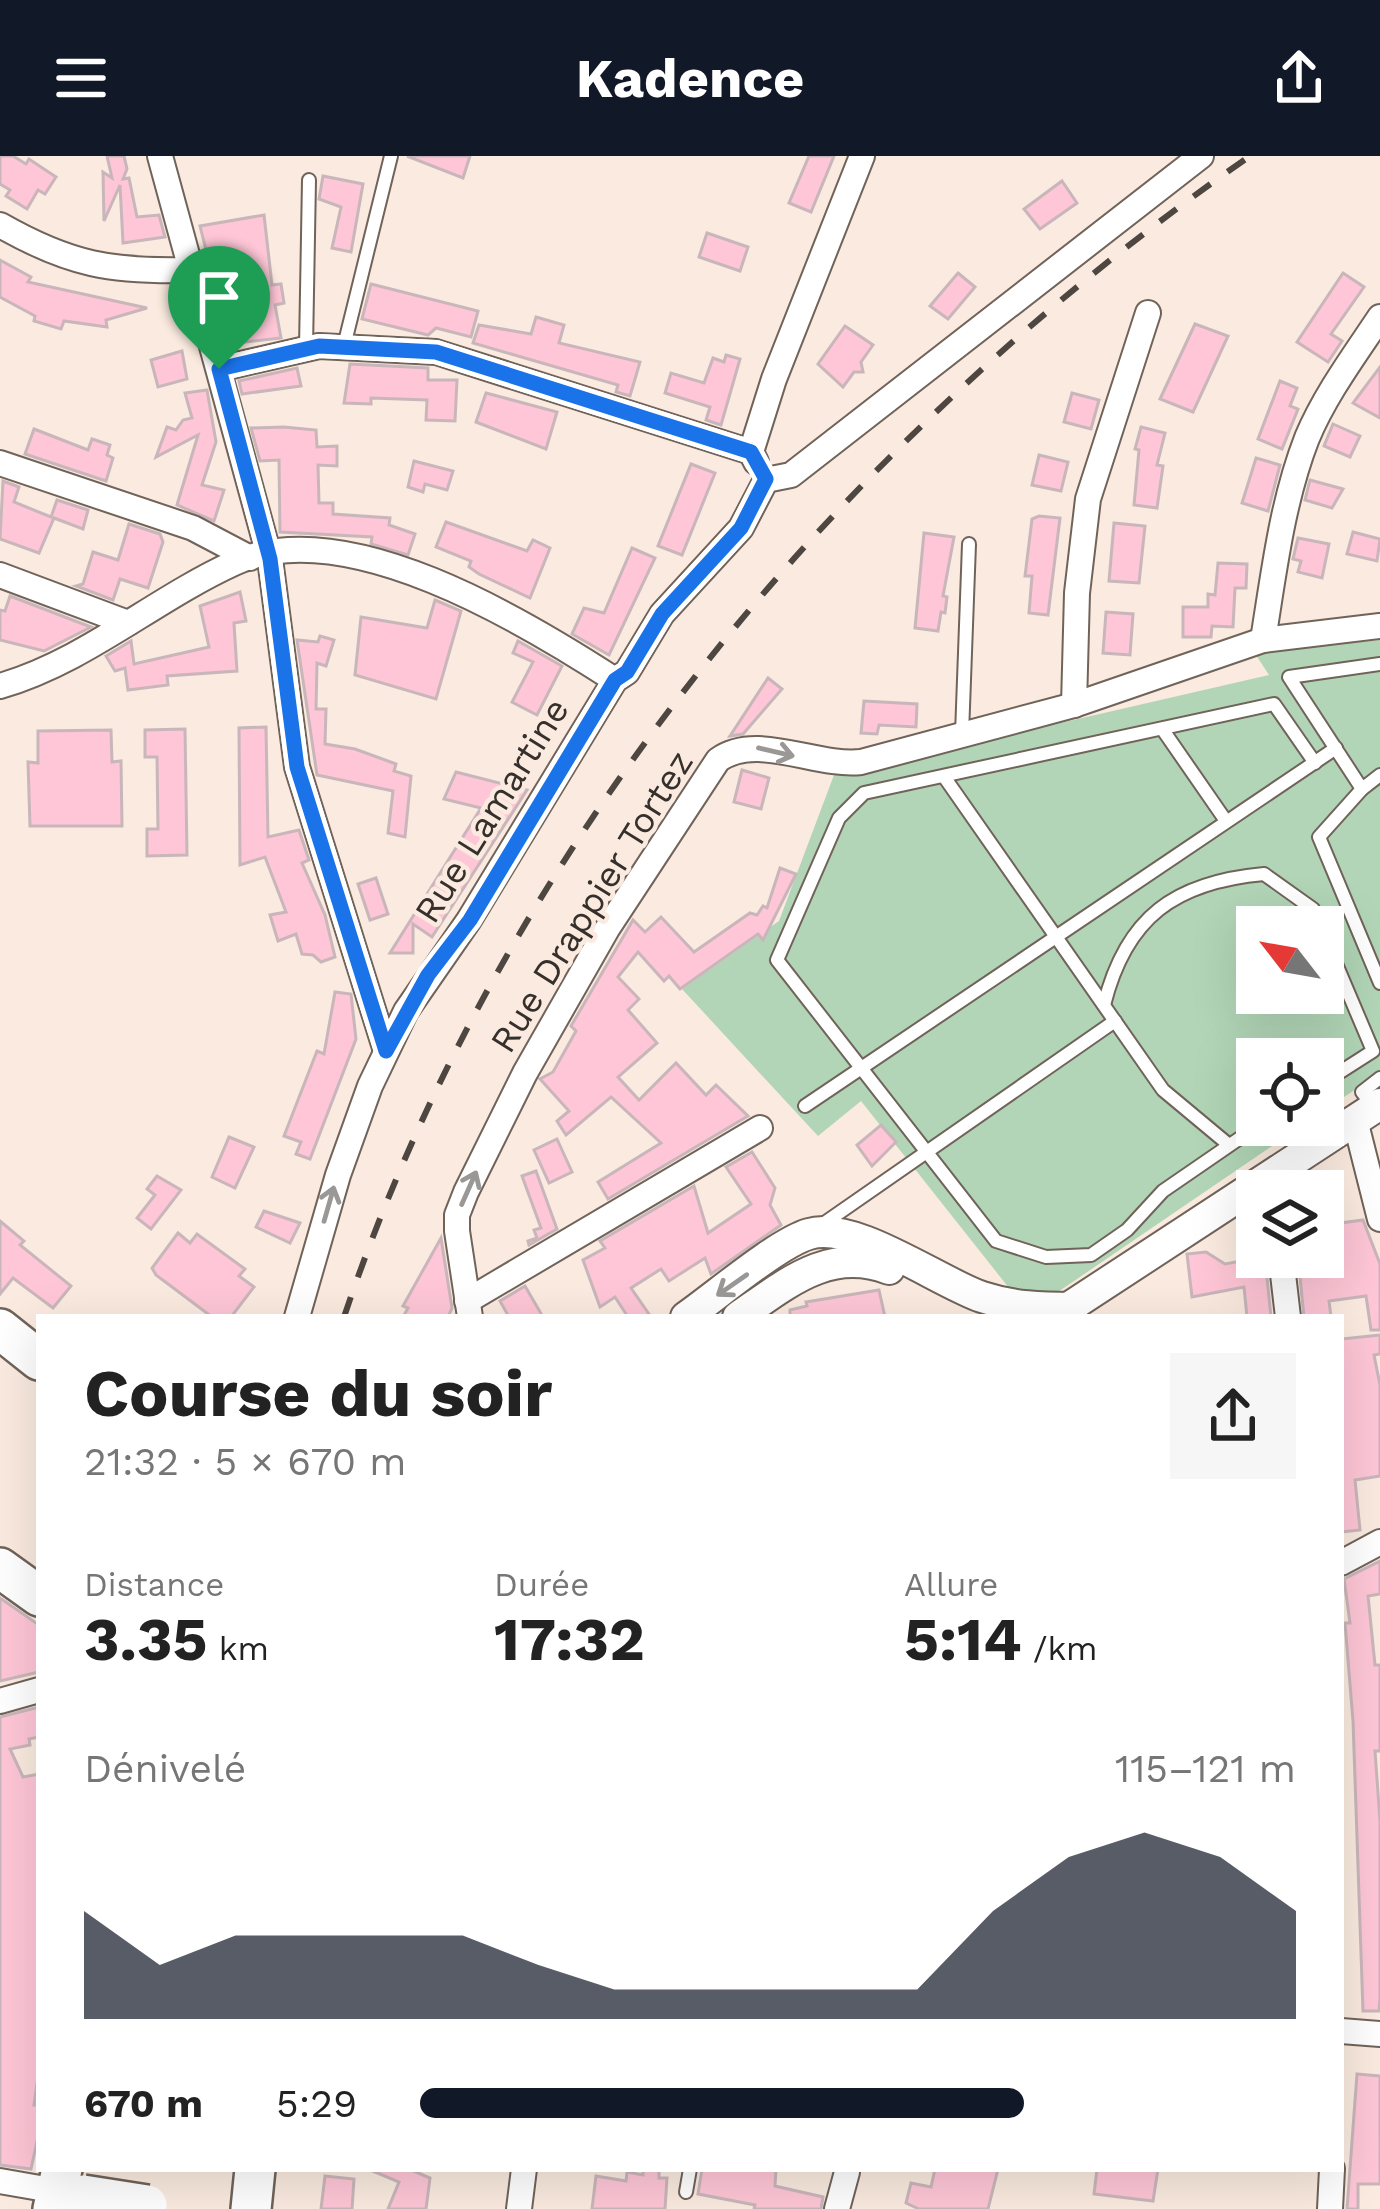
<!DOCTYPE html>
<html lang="fr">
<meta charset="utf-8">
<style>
:root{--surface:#fff;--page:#f6f6f6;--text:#222;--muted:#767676;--accent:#111827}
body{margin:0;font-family:"Work Sans",sans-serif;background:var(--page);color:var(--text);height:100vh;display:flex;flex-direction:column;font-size:45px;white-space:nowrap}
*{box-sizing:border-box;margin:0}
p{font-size:39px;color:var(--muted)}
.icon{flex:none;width:66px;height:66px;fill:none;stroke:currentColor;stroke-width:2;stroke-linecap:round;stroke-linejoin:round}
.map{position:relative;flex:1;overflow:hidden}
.drawer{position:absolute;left:36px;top:1158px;width:1308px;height:858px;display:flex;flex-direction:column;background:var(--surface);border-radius:0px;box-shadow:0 12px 48px #0002}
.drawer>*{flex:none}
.needle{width:78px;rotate:301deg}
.fabs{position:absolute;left:1236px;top:750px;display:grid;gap:24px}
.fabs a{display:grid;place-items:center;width:108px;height:108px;border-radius:0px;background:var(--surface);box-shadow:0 12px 48px #0002;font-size:60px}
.pin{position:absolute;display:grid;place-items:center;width:102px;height:102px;color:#fff;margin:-123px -51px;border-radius:50% 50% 50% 0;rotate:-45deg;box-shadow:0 0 12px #0007}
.pin .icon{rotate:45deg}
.round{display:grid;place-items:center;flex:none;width:126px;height:126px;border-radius:0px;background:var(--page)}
.overview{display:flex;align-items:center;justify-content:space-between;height:204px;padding:0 48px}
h1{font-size:66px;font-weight:700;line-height:90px}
.stats{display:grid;grid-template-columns:repeat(3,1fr);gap:18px;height:204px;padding:12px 48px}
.stats div{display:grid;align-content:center}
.stats b{font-size:60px;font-weight:700}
.stats small{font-size:33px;font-weight:400}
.stats p{font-size:33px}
.chart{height:336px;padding:24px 48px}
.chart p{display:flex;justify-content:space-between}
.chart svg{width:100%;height:216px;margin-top:12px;fill:var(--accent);opacity:.7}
ul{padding:0 48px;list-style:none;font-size:39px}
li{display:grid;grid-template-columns:192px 144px 1fr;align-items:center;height:90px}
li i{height:30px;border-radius:15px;background:var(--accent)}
header{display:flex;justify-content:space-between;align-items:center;height:156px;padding:0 48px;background:var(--accent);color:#fff;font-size:54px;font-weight:700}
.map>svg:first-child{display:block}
.green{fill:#b1d5b6;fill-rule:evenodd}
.building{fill:#fec6d6;stroke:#c9b6bb;stroke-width:3}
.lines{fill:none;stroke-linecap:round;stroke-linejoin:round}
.service-casing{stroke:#706359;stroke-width:16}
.minor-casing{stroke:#706359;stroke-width:28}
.tertiary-casing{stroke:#706359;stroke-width:34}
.primary-casing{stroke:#706359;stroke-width:44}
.service{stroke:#fff;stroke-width:12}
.minor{stroke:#fff;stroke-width:24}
.tertiary{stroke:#fff;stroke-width:30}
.primary{stroke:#fff;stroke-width:39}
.rail{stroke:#4d4641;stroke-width:6;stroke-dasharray:21 21;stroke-linecap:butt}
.primary-bridge-casing{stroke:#706359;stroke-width:44;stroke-linecap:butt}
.primary-bridge{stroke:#fff;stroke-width:39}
.oneway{stroke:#9a9896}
.route-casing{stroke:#fff;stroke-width:24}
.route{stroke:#1a73e8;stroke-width:15}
.labels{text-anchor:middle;stroke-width:9;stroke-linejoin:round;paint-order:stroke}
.street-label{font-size:36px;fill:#36302c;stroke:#faeadf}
</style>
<header><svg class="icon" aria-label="menu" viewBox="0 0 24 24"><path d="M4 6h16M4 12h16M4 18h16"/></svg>Kadence<svg class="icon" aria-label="share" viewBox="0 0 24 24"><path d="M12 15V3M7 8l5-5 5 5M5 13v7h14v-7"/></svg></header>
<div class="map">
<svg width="1380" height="2053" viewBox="0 0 1380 2053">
<rect width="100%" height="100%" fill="#faeadf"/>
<path class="green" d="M1380 484V917L1323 955V903H1257V969H1303L1052 1140 1009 1132 861 945 818 980 682 833 779 765 834 619 1269 519 1256 499 1270 495ZM1257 771H1323V837H1257Z"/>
<g class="building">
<polygon points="0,0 13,0 26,8 29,3 56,21 45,38 38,34 27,53 6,40 10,34 0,28"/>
<polygon points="107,0 124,0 127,13 123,23 129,22 137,61 159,59 165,81 123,87 120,29 104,65 103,16 112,22"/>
<polygon points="407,0 470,0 463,22"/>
<polygon points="809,0 834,0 811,56 789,47"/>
<polygon points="323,20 363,28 351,96 332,92 341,51 319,43"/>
<polygon points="1062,25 1077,47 1040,73 1024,53"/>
<polygon points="264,59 272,129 281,128 284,147 275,149 281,182 228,188 222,163 260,154 251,115 213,122 200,70"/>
<polygon points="707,77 748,91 740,115 699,101"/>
<polygon points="0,104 31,121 28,126 147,152 106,164 107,171 64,165 61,173 34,165 35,160 0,141"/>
<polygon points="958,117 975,131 948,163 930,150"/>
<polygon points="1343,117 1364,131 1331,178 1342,185 1328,206 1297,186"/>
<polygon points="371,128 478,155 471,181 436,172 428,179 362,163"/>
<polygon points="536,161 564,169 559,187 640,206 630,240 616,236 618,229 473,187 479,169 531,178"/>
<polygon points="1195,168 1228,180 1193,256 1160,243"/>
<polygon points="845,170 873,189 861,206 863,216 854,216 843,231 818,208"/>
<polygon points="182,195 187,223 158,231 151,204"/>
<polygon points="726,199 740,203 721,269 706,264 710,251 665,237 671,217 704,227 713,202 724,206"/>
<polygon points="350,208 428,212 428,224 457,224 455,265 426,264 427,244 371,242 371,248 344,247"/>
<polygon points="1380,211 1380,262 1353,247"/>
<polygon points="297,212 301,230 242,238 239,225"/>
<polygon points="1280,225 1297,232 1290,250 1298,253 1282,293 1258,283"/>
<polygon points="207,234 216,286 202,329 224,334 214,365 177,349 198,279 156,301 167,271 176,274 183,264 192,262 185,237"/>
<polygon points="486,237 557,256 546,293 476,266"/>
<polygon points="1072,237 1099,244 1091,273 1064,266"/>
<polygon points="1333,268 1360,280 1350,301 1324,290"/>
<polygon points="284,271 316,274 317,291 337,290 337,310 318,309 319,347 333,347 333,358 390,362 389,369 415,378 408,399 371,388 372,381 280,376 279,304 260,305 251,272"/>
<polygon points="1141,271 1165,277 1157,309 1163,310 1157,352 1134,349 1139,294 1135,293"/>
<polygon points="34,273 88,294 92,283 110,289 107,299 113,302 106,325 25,298"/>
<polygon points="1039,299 1068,306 1061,335 1032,329"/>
<polygon points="1256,302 1280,309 1268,355 1242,347"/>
<polygon points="414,305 453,315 447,334 425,328 423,336 408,331"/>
<polygon points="691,308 715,317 682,399 658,390"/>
<polygon points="1310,324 1343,333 1332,352 1305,344"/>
<polygon points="3,325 19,331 14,346 51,361 57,344 88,354 83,373 54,362 39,397 0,383"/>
<polygon points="1039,360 1060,362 1048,459 1029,457 1032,420 1025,420 1032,363"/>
<polygon points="446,366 527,395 533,384 550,392 530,442 479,418 469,411 471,405 436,391"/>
<polygon points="1114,367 1145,370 1139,427 1109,425"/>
<polygon points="129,368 160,378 163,386 148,432 120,423 113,444 76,430 83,428 93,396 118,404"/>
<polygon points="1353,376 1380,383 1377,405 1347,398"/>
<polygon points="924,377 954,381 943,440 947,441 945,457 941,456 938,475 915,472"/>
<polygon points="1298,382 1329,388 1322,422 1298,416 1301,405 1293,403"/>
<polygon points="632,392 655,402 609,499 572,478 584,452 604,457"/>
<polygon points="1218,407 1247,408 1246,432 1235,432 1233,471 1212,470 1211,481 1183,481 1183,451 1208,451 1208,438 1215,439"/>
<polygon points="240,436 246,465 234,467 237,515 167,520 168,529 128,534 125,512 115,515 106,500 131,485 134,508 209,491 200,450"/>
<polygon points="10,440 91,471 44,495 0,484 0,454 5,455"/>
<polygon points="435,444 461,455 436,543 355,519 361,461 427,472"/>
<polygon points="1106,456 1133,458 1130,499 1103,497"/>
<polygon points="320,480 334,484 326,510 317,507 316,553 326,553 325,588 355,593 396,608 394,615 411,620 405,681 388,677 393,635 317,619 297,484 318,486"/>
<polygon points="518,485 562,510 537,559 512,546 533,506 513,497"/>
<polygon points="768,522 782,533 743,578 730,580"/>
<polygon points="864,545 917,548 916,571 879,569 877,578 861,577"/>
<polygon points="266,571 268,681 299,674 309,704 302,707 325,759 335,801 321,806 313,799 302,798 296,778 278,785 270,759 286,756 265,701 240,709 239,572"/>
<polygon points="185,573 187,699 147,700 147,673 158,673 157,601 145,601 145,574"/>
<polygon points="111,574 112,606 121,605 122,670 30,670 28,606 38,607 38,575"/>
<polygon points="742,614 769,622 761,653 734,646"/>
<polygon points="456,616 527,634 432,781 413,768 413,797 390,797 481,652 444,643"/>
<polygon points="780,712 796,718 763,784 758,778 680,833 669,820 664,825 638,796 618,821 639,843 628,854 657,887 618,921 639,944 676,907 706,939 716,929 748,960 608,1043 598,1026 661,987 611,941 566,979 557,965 569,955 540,923 553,916 576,875 571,870 633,764 645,776 661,761 694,796 750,757 757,759 763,750 767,752"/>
<polygon points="376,722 388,758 370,764 358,728"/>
<polygon points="335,836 351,838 356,883 310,1003 296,998 301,986 284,980 317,895 324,898"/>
<polygon points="881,969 896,986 872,1010 857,989"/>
<polygon points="229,981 254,991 235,1032 212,1021"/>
<polygon points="557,983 572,1016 549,1027 534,994"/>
<polygon points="752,996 775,1032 770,1049 781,1069 711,1118 705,1102 669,1125 661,1113 631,1132 651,1161 628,1161 615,1141 600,1151 583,1104 605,1092 600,1085 694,1030 708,1077 751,1048 726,1011"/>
<polygon points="536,1015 557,1073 529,1089 528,1085 537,1082 534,1074 541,1072 522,1020"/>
<polygon points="157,1020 181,1034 151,1073 137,1062 155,1039 147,1033"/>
<polygon points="264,1055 300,1067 290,1087 256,1071"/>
<polygon points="1363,1064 1380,1108 1380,1174 1371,1174 1366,1140 1329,1145 1331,1161 1304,1161 1298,1101 1323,1101 1325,1069"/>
<polygon points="0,1065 24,1085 20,1089 71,1130 53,1152 13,1122 0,1138"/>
<polygon points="178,1077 190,1087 197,1078 245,1113 239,1120 254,1131 231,1161 212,1161 156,1119 152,1112"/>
<polygon points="441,1082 452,1152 448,1161 403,1161 408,1152 403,1150"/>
<polygon points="1206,1096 1225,1108 1257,1102 1257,1114 1266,1112 1271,1161 1247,1161 1244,1131 1192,1141 1187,1098"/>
<polygon points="525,1130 543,1161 509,1161 500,1145"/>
<polygon points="879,1134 885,1161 790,1161 790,1154 807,1150 806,1146"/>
<polygon points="1380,1179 1380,1198 1374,1199 1380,1229 1380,1320 1355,1324 1360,1374 1341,1376 1341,1183"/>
<polygon points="1380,1405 1380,1438 1368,1440 1375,1509 1380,1509 1380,1595 1375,1595 1380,1665 1380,1842 1379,1855 1363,1855 1353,1565 1345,1467 1350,1467 1344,1423"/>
<polygon points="0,1442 39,1469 39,1516 0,1525"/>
<polygon points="39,1551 39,1581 29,1583 30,1589 10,1593 23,1621 39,1618 39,1914 34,1949 39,1949 39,1976 31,2013 0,2009 0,1561"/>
<polygon points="1357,1918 1380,1920 1380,2028 1358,2028 1358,2053 1347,2053"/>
<polygon points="368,2013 409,2013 430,2022 426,2053 388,2053 399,2026"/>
<polygon points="643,2013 659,2013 659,2022 667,2022 665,2053 592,2053 596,2020 626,2025 627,2016 643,2019"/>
<polygon points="702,2013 776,2013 775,2030 823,2041 821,2053 754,2053 755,2049 698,2038"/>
<polygon points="935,2013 998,2013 988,2053 919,2053 906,2047 911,2027 931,2031"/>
<polygon points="1097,2013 1158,2013 1153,2045 1094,2038"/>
<polygon points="325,2020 354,2023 352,2053 321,2053"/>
</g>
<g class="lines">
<defs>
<g id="service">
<polyline points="344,190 391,0"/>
<polyline points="306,192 309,24"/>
<polyline points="1380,508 1289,521 1362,633 1380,619"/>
<polyline points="1163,574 1226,665"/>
<polyline points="962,578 969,388"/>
<polyline points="945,622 1163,934 1229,989"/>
<polyline points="1362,633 1319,681 1380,827"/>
<polyline points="1323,777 1373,895 1323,927"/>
<path d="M1104 849C1126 761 1175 726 1264 718L1313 753 1320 771"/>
<polyline points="805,950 1336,592"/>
<polyline points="1373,950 1362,936 1380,922"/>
<polyline points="1259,969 1163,1035 1127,1074 1091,1099 1046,1101 996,1085 777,804 839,662 864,637 1274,548 1315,607"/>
<polyline points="823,1068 1115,865"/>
<polyline points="686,2036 690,2013"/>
</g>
<g id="minor">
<polyline points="160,0 270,403 297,611 386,895"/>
<path d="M0 69C70 109 112 116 191 114"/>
<polyline points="219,213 319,190 436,196 751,296"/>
<polyline points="756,306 751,296 774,223 862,0"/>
<polyline points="0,307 193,372 250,402"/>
<polyline points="0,419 128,467"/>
<path d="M1263 484C1274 416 1282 346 1307 282 1325 239 1354 200 1380 161"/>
<path d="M0 530C86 505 153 444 234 407 345 356 524 465 615 524"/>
<polyline points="1074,549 1077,437 1088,343 1148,157"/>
<polyline points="1355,964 1380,1063"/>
<polyline points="1281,1101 1288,1161"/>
<polyline points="467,1145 760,972"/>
<polyline points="297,1161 338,1019 370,930 406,855 469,764 615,524 627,516 662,458 741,372 766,324 791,319 1201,0"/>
<path d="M470 1161 457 1075V1059L466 1036 525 917 607 773 718 604C757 576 815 611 861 606L1074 549 1263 484 1380 470"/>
<polyline points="1341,1407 1380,1386"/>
<polyline points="0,1545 39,1534"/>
<polyline points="1341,1875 1380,1878"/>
<polyline points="0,2025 57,2035"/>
<polyline points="519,2053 524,2013"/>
<polyline points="837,2053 847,2016"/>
<polyline points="1330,2053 1332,2013"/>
</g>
<g id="tertiary">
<polyline points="1059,1158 1380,948"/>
<path d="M686 1161C716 1140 778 1087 809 1078 854 1064 940 1127 982 1141 1012 1151 1042 1152 1073 1152"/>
<path d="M738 1161C786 1128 829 1090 889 1113"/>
</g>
<g id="primary">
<polyline points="0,1173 39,1204"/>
<polyline points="0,1412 39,1440"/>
<polyline points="53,2053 62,2013"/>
<polyline points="251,2053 255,2013"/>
</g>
</defs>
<use href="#service" class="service-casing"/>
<use href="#minor" class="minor-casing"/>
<use href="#tertiary" class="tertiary-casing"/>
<use href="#primary" class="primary-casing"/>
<use href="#service" class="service"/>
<use href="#minor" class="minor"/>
<use href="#tertiary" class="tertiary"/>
<use href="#primary" class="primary"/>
<g class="rail">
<path d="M344 1161C503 688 844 282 1250 0"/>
<polyline points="89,2053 107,2013"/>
</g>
<defs>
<polyline id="primary-bridge" points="83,2039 147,2049"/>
</defs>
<use href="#primary-bridge" class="primary-bridge-casing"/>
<use href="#primary-bridge" class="primary-bridge"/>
</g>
<defs><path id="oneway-shaft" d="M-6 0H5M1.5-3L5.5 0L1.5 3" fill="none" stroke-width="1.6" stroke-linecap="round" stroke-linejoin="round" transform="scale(3)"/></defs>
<g class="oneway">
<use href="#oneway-shaft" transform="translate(776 596) rotate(13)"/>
<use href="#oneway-shaft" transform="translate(469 1032) rotate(-66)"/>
<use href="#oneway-shaft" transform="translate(329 1048) rotate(-74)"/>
<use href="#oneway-shaft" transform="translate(732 1129) rotate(145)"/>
</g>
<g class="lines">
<defs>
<polygon id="route" points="319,190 436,196 751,296 766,323 741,372 662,458 627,516 615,524 470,764 428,819 386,895 297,611 270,403 219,213"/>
</defs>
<use href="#route" class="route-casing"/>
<use href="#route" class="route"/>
</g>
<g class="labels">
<g class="street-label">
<text transform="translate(491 654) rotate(-58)" y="13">Rue Lamartine</text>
<text transform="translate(591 745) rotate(-58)" y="13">Rue Drappier Tortez</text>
</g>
</g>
</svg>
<div class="fabs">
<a><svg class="needle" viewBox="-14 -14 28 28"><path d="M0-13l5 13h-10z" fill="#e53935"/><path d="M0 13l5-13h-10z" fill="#767676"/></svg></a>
<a><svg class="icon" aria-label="locate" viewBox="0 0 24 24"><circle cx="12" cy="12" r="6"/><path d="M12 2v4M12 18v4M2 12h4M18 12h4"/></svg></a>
<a><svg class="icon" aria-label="layers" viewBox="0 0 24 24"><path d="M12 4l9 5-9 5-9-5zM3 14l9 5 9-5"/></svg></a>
</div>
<div class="pin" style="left:219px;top:213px;background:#1e9e55"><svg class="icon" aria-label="arrive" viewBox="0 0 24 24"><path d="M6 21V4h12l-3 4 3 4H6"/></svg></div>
<section class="drawer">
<div class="overview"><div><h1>Course du soir</h1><p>21:32 · 5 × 670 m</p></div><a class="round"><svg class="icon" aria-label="share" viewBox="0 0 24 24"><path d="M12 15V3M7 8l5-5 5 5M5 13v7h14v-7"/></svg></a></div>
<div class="stats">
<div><p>Distance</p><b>3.35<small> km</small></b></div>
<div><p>Durée</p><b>17:32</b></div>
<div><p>Allure</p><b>5:14<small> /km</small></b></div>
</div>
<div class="chart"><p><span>Dénivelé</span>115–121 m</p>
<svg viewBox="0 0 160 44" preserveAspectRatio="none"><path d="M0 44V22L10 33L20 27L30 27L40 27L50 27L60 33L70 38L80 38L90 38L100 38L110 38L120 22L130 11L140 6L150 11L160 22V44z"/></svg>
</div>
<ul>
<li><b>670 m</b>5:29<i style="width:69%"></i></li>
</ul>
</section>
</div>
